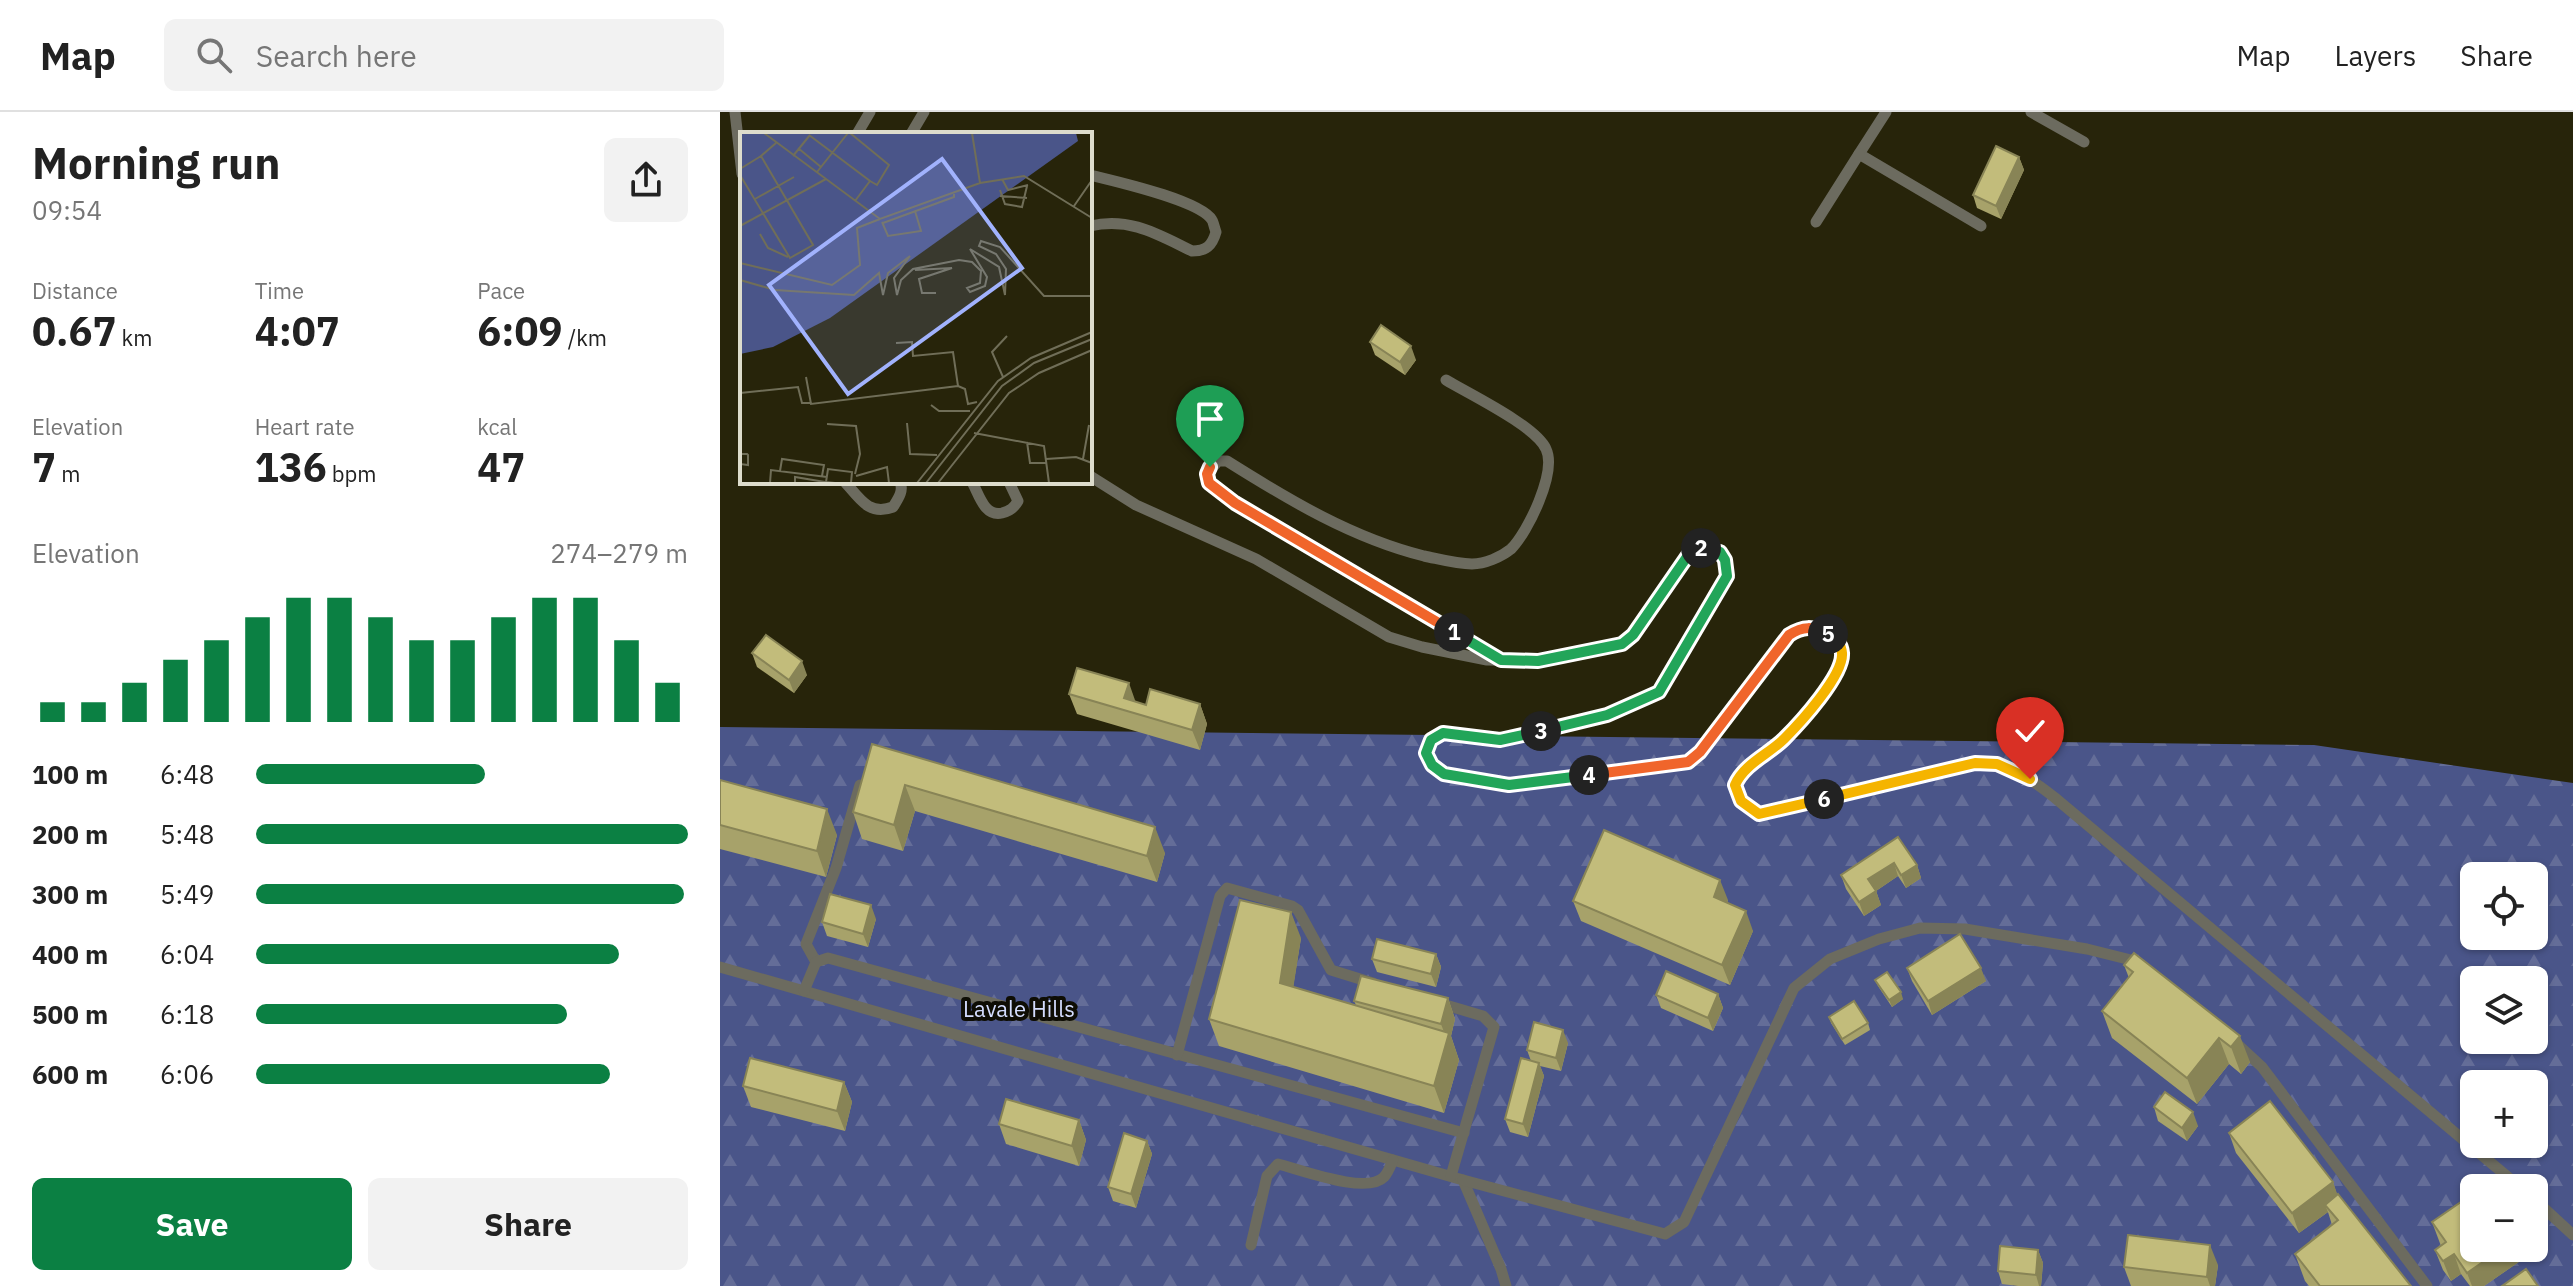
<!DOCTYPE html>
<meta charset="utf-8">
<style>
:root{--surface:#fff;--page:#f2f2f2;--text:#222;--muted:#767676;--line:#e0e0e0;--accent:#0b8043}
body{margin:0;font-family:"IBM Plex Sans",sans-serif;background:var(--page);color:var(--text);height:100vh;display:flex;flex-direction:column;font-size:30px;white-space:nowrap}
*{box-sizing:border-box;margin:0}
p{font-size:26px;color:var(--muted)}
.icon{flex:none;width:44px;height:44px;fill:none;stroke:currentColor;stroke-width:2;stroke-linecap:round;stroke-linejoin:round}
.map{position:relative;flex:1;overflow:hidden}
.panel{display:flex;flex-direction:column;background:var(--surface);width:720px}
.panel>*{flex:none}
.tools{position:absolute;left:1740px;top:750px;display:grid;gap:16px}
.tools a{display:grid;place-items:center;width:88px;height:88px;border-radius:12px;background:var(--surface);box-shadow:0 2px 6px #0004;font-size:40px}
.pin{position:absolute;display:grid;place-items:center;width:68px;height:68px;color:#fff;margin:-82px -34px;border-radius:50% 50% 50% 0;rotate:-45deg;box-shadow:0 0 8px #0007}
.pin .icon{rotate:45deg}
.km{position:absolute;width:40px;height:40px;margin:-20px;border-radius:50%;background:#222;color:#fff;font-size:22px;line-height:40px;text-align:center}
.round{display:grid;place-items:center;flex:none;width:84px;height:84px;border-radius:12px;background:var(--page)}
.head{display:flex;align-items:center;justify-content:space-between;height:136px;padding:0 32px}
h1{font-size:44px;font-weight:700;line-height:60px}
.stats{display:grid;grid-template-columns:repeat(3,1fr);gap:12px;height:136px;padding:8px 32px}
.stats div{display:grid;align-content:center}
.stats b{font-size:40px;font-weight:700}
.stats small{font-size:22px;font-weight:400}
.stats p{font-size:22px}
.chart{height:224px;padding:16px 32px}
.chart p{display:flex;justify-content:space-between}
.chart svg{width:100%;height:144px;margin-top:8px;stroke:var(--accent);stroke-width:6}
.button{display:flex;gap:16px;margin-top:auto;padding:16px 32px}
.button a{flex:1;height:92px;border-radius:12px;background:var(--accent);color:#fff;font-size:32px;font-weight:700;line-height:92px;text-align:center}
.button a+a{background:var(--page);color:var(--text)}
ul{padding:0 32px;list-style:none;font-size:26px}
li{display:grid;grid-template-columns:128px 96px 1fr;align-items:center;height:60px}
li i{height:20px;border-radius:10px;background:var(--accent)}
header{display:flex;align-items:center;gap:48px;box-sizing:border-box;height:112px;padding:0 40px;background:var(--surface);border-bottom:2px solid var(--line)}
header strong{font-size:38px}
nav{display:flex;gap:44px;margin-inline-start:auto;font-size:28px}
.search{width:560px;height:72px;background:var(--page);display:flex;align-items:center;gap:20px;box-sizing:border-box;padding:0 28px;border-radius:12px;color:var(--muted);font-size:30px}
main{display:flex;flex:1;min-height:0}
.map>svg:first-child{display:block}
.forest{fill:url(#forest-firs);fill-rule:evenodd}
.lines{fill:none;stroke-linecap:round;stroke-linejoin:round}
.service{stroke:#6c6b5f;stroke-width:11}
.wall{fill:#a7a26a}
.shaded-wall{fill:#888456}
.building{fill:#c2bc7b;stroke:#888456;stroke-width:2}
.split-1-casing{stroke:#fff;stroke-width:16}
.split-2-casing{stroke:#fff;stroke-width:16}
.split-3-casing{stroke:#fff;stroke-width:16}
.split-4-casing{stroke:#fff;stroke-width:16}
.split-5-casing{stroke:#fff;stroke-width:16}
.split-6-casing{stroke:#fff;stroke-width:16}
.split-7-casing{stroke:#fff;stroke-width:16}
.split-1{stroke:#f0652b;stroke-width:10}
.split-2{stroke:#22a559;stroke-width:10}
.split-3{stroke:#22a559;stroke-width:10}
.split-4{stroke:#22a559;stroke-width:10}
.split-5{stroke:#f0652b;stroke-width:10}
.split-6{stroke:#f5b400;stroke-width:10}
.split-7{stroke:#f5b400;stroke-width:10}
.labels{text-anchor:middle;stroke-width:8;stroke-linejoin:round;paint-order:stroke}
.park-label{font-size:22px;fill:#d3dcfd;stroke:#0e0d04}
.inset-road{fill:none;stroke:#706e58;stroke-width:2}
.view{fill:#a1b2fd;fill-opacity:0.15;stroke:#a1b2fd;stroke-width:4}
.inset-edge{fill:none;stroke:#dddccc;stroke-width:4}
</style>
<header>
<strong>Map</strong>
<div class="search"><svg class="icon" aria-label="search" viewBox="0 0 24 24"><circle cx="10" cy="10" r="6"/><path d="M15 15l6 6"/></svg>Search here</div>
<nav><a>Map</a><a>Layers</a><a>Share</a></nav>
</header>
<main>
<section class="panel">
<div class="head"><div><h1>Morning run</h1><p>09:54</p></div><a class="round"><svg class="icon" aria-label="share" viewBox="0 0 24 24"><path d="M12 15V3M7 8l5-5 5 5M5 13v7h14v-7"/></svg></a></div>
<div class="stats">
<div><p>Distance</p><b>0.67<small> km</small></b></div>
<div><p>Time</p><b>4:07</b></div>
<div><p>Pace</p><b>6:09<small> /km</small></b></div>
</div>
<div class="stats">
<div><p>Elevation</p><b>7<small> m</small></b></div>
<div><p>Heart rate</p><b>136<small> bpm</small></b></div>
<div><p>kcal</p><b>47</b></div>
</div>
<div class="chart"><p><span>Elevation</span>274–279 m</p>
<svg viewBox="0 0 160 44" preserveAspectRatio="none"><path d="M5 44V38M15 44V38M25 44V32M35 44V25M45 44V19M55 44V12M65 44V6M75 44V6M85 44V12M95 44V19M105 44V19M115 44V12M125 44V6M135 44V6M145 44V19M155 44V32"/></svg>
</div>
<ul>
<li><b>100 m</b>6:48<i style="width:53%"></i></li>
<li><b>200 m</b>5:48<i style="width:100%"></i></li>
<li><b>300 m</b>5:49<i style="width:99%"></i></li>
<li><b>400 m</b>6:04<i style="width:84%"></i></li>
<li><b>500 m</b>6:18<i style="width:72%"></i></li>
<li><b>600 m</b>6:06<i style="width:82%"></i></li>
</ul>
<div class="button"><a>Save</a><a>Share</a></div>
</section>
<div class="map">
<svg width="1853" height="1174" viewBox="0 0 1853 1174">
<defs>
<pattern id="forest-firs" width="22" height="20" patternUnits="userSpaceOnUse" patternTransform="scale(2)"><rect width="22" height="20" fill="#4a5589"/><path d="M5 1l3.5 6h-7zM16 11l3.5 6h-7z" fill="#646d98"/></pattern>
</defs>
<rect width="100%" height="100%" fill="#27240a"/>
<path class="forest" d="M0 615 1594 633 1853 671V1174H0ZM1754 764H1814V824H1754ZM1754 868H1814V928H1754ZM1754 972H1814V1032H1754ZM1754 1076H1814V1136H1754Z"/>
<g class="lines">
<g class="service">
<polyline points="15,0 22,62"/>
<polyline points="1166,0 1139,42 1261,114"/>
<polyline points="1311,0 1364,30"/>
<polyline points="137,22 150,0"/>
<polyline points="191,22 204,0"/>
<path d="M370 63C394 69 480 88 492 108 493 109 495 118 496 120 492 134 486 139 472 139 437 122 410 105 370 114"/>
<polyline points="1096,110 1139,42"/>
<path d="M726 268C749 282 816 314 826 337 837 360 808 420 791 437 781 445 765 452 752 452 736 452 719 447 704 444 632 426 569 388 507 349H498L487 362 489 371 515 391 779 547"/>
<path d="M370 364 416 393 536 447 669 525 702 535 767 548 818 549 902 532 913 523 971 439 986 436 1000 440 1007 456 1005 471 939 580 887 603 786 628 718 622 711 628 706 641 712 653 724 662 789 673 959 653 980 640 1069 523C1088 511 1101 517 1118 529 1121 537 1123 545 1120 553 1109 580 1084 608 1064 628 1052 639 1021 655 1017 669 1012 684 1028 695 1039 702L1255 651C1287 650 1310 666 1334 685L1801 1076"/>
<path d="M125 370C140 387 149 404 173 395 178 387 184 379 180 370"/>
<path d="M252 370C259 382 264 405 282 401 290 399 294 396 298 389L289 370"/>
<polyline points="96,850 86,832 116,756 140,673"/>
<polyline points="0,855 743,1068 781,1157 786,1174"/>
<polyline points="84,879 96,850 108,846 744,1021"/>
<polyline points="719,891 763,904 774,915 731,1064"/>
<polyline points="1515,930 1542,955 1707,1174"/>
<polyline points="457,943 500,784 507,776 572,794 578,798 611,858 653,871"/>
<polyline points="743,1068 945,1122 964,1110 1074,876 1110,847 1159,827 1200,816 1245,817 1367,837 1411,848 1420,854"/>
<polyline points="1814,1087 1853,1123"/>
<path d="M531 1133 547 1064 558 1052C582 1058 647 1083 664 1065 668 1061 671 1053 673 1048"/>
</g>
</g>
<g class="wall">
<polygon points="1299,45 1304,58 1281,107 1257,96 1253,83"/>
<polygon points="650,230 696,248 685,263 655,243"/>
<polygon points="32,541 87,563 74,581 37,555"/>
<polygon points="349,582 416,590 426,593 480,592 487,612 480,638 357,602"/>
<polygon points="152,632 445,741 437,770 195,699 183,739 142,727 133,700"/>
<polygon points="0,668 117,723 106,765 0,737"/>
<polygon points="1178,725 1197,753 1201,766 1186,776 1178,764 1156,779 1161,793 1144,804 1126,777 1121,763"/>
<polygon points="1008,788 1007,791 1033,819 1010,873 861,809 853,789"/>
<polygon points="156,807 148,835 107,824 102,810"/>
<polygon points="581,826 573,875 636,893 634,889 728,886 735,907 731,924 739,948 724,1001 499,934 489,907"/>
<polygon points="716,842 721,855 716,875 657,860 652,847"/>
<polygon points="1404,853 1530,950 1521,962 1509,952 1477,992 1392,926 1382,899 1409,866"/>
<polygon points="1187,856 1266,869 1212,903 1192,869"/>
<polygon points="1155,868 1183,887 1172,895 1158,874"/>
<polygon points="998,882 1003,896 993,919 941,896 936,883"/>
<polygon points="1109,905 1148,911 1150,918 1125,933 1111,911"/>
<polygon points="848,931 841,959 820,954 824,964 808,1025 790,1020 785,1007 811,949 807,938"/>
<polygon points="124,970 132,990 125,1019 31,995 23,974"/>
<polygon points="1434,995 1478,1014 1467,1029 1438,1009"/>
<polygon points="359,1008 366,1028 359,1054 286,1032 279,1012"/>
<polygon points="1509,1021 1613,1070 1617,1083 1691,1174 1589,1174 1585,1169 1575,1142 1612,1113 1608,1100 1579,1121 1516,1041"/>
<polygon points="427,1029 432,1042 416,1096 393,1089 388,1075"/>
<polygon points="1712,1110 1806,1145 1764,1174 1750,1174 1741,1162 1731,1169 1723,1158 1715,1138 1721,1134"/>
<polygon points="1318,1138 1323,1151 1321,1174 1298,1174 1282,1172 1278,1159"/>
<polygon points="1498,1153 1495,1174 1411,1174 1404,1155"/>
</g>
<g class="shaded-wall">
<polygon points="1299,45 1304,58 1281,107 1276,94"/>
<polygon points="691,234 696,248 685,263 680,250"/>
<polygon points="82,549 87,563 74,581 69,568"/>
<polygon points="409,571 416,591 404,586"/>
<polygon points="480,592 487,612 480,638 472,618"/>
<polygon points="185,673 195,699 183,739 174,713"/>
<polygon points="107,697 117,723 106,765 97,739"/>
<polygon points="435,715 445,741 437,770 427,744"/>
<polygon points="1174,751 1178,764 1153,781 1148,767"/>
<polygon points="1197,753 1201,766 1186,776 1181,763"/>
<polygon points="1000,768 1008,788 1001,805 994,785"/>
<polygon points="1156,779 1161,793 1144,804 1139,790"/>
<polygon points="151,793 156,807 148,835 143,822"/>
<polygon points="1026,799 1033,819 1010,873 1002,853"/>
<polygon points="571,800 581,826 570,897 560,871"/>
<polygon points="716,842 721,855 716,875 711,862"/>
<polygon points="1261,856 1266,869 1212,903 1208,889"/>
<polygon points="1181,880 1183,887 1172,895 1169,888"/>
<polygon points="998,882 1003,896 993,919 988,906"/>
<polygon points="728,886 735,907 731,924 739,948 724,1001 714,974 727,928 721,912"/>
<polygon points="843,918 848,931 841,959 836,946"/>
<polygon points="1520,924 1530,950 1521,962 1511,935"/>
<polygon points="1499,926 1509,952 1477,992 1467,966"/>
<polygon points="819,951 824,964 808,1025 803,1012"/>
<polygon points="124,970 132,990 125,1019 117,999"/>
<polygon points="1473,1000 1478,1014 1467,1029 1462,1016"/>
<polygon points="359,1008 366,1028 359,1054 352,1034"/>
<polygon points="427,1029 432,1042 416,1096 411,1082"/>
<polygon points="1613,1070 1620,1090 1605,1093 1608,1100 1579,1121 1572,1101"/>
<polygon points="1490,1133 1498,1153 1495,1174 1490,1174 1487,1165"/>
<polygon points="1783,1136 1803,1136 1806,1145 1764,1174 1752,1174 1747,1161"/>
<polygon points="1318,1138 1323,1151 1321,1174 1319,1174 1316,1163"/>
<polygon points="1734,1142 1741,1162 1731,1169 1723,1149"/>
</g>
<g class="building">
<polygon points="1276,34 1299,45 1276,94 1253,83"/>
<polygon points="661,213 691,234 680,250 650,230"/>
<polygon points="46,523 82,549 69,568 32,541"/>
<polygon points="357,556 409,571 404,586 426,593 430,577 480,592 472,618 349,582"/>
<polygon points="152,632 435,715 427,744 185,673 174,713 133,700"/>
<polygon points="0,668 107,697 97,739 0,713"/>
<polygon points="884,718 1000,768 994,785 1026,799 1002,853 853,789"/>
<polygon points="1178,725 1197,753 1181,763 1174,751 1148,767 1156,779 1139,790 1121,763"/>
<polygon points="110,782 151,793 143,822 102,810"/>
<polygon points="520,788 571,800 560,871 729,921 714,974 489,907"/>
<polygon points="1240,822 1261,856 1208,889 1187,856"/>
<polygon points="657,827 716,842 711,862 652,847"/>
<polygon points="1414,841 1520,924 1511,935 1499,926 1467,966 1382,899 1413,860 1404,853"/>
<polygon points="946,859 998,882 988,906 936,883"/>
<polygon points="1167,860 1181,880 1169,888 1155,868"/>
<polygon points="641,864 728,886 721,912 634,889"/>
<polygon points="1134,889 1148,911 1122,927 1109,905"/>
<polygon points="814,910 843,918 836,946 807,938"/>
<polygon points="30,946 124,970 117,999 23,974"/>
<polygon points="801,946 819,951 803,1012 785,1007"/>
<polygon points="1445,980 1473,1000 1462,1016 1434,995"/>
<polygon points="286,987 359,1008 352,1034 279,1012"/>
<polygon points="1550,989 1613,1070 1572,1101 1509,1021"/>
<polygon points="404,1021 427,1029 411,1082 388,1075"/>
<polygon points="1754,1081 1754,1136 1783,1136 1747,1161 1734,1142 1723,1149 1715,1138 1726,1130 1712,1110"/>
<polygon points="1618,1082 1691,1174 1600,1174 1575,1142 1618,1108 1605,1093"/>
<polygon points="1408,1123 1490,1133 1487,1165 1404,1155"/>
<polygon points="1280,1134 1318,1138 1316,1163 1278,1159"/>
<polygon points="1806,1157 1818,1174 1782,1174"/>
</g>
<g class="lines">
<defs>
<polyline id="split-1" points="490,355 487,362 489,371 515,391 734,520"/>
<polyline id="split-2" points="734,520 781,548 818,549 902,532 913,523 971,439 981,436"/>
<polyline id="split-3" points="821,619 887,603 939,580 1007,464 1005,448 1000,440 981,436"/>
<polyline id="split-4" points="821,619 780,628 723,621 711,628 706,641 712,653 724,662 789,673 869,663"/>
<path id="split-5" d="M869 663 968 650 980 640 1069 523C1083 514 1093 514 1108 522"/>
<path id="split-6" d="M1104 687 1039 702 1021 689 1015 673C1024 652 1049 642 1064 627 1080 611 1124 563 1122 541 1121 531 1116 527 1108 522"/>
<polyline id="split-7" points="1104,687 1255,651 1277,652 1310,667"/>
</defs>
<use href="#split-1" class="split-1-casing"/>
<use href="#split-2" class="split-2-casing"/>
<use href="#split-3" class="split-3-casing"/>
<use href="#split-4" class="split-4-casing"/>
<use href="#split-5" class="split-5-casing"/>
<use href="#split-6" class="split-6-casing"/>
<use href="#split-7" class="split-7-casing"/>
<use href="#split-1" class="split-1"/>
<use href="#split-2" class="split-2"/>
<use href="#split-3" class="split-3"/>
<use href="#split-4" class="split-4"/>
<use href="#split-5" class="split-5"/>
<use href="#split-6" class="split-6"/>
<use href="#split-7" class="split-7"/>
</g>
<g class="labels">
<g class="park-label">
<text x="299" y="905">Lavale Hills</text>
</g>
</g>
<g transform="translate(20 20)">
<rect width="352" height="352" fill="#27240a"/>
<path d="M0 1H336L338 9 90 186 33 215 0 222Z" fill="#4a5589"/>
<path class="inset-road" d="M24 1 140 87 240 51 284 44 352 86M110 1 149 33 137 53 130 49M232 1 240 51M69 3 130 49 115 69M58 16 81 35M53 24 70 3M0 37 21 24M77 40 108 1M0 43 50 126 73 113 21 24 36 11M262 47 268 58 288 53M260 58 265 72 282 75 287 54M260 64 287 66M15 67 54 45M334 74 352 48M142 90 148 104 181 99 175 79M143 91 214 65V60M0 94 86 47M20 102 28 116 48 125M0 131 92 153 120 133 117 96 140 87M175 138 212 136 179 147 182 161H196M0 148 35 158 114 163 139 141 143 163 148 141 170 124 154 146 157 163 161 148 173 137 219 128 232 130 241 139 240 151 227 156 230 160 245 154 247 145 230 117 259 135 265 163 266 137 256 122 239 114 241 109 260 115 304 164H352M156 211 172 210 173 224 213 220 218 254 225 257 228 272 237 270M66 245 71 272 218 254M263 245 252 220 267 204M0 261 58 255 62 271H70M191 273 199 279H230M167 291 170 322 197 323M87 292 116 294 120 322 115 342M234 301 304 314 309 351M287 310 290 331H307M0 322H7L8 323V333L0 332 1 322M306 327 336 325 352 331M343 327 349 293M40 339 42 327 84 333 82 344M116 344 147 335 149 351M30 351 31 338 87 345M55 351V345L85 350M95 351 86 350 88 337 112 340 111 351M177 351 258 249 291 226 352 200M186 351 262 254 294 231 352 207M198 351 269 261 299 241 352 218"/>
<path class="view" d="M202 27 282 136 108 262 29 153Z"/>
<rect width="352" height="352" class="inset-edge"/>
</g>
</svg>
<div class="tools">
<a><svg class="icon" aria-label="locate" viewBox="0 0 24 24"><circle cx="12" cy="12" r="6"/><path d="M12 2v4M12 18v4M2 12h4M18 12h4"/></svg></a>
<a><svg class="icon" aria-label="layers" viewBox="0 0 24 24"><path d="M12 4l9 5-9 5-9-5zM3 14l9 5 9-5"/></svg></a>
<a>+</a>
<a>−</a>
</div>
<div class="pin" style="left:490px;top:355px;background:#1e9e55"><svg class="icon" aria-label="arrive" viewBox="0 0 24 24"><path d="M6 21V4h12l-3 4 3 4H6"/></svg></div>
<div class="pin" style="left:1310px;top:667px;background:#d93025"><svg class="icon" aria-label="check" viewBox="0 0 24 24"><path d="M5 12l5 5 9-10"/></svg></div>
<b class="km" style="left:734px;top:520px">1</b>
<b class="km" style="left:981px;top:436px">2</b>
<b class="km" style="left:821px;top:619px">3</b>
<b class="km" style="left:869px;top:663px">4</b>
<b class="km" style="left:1108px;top:522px">5</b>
<b class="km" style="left:1104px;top:687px">6</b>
</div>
</main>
